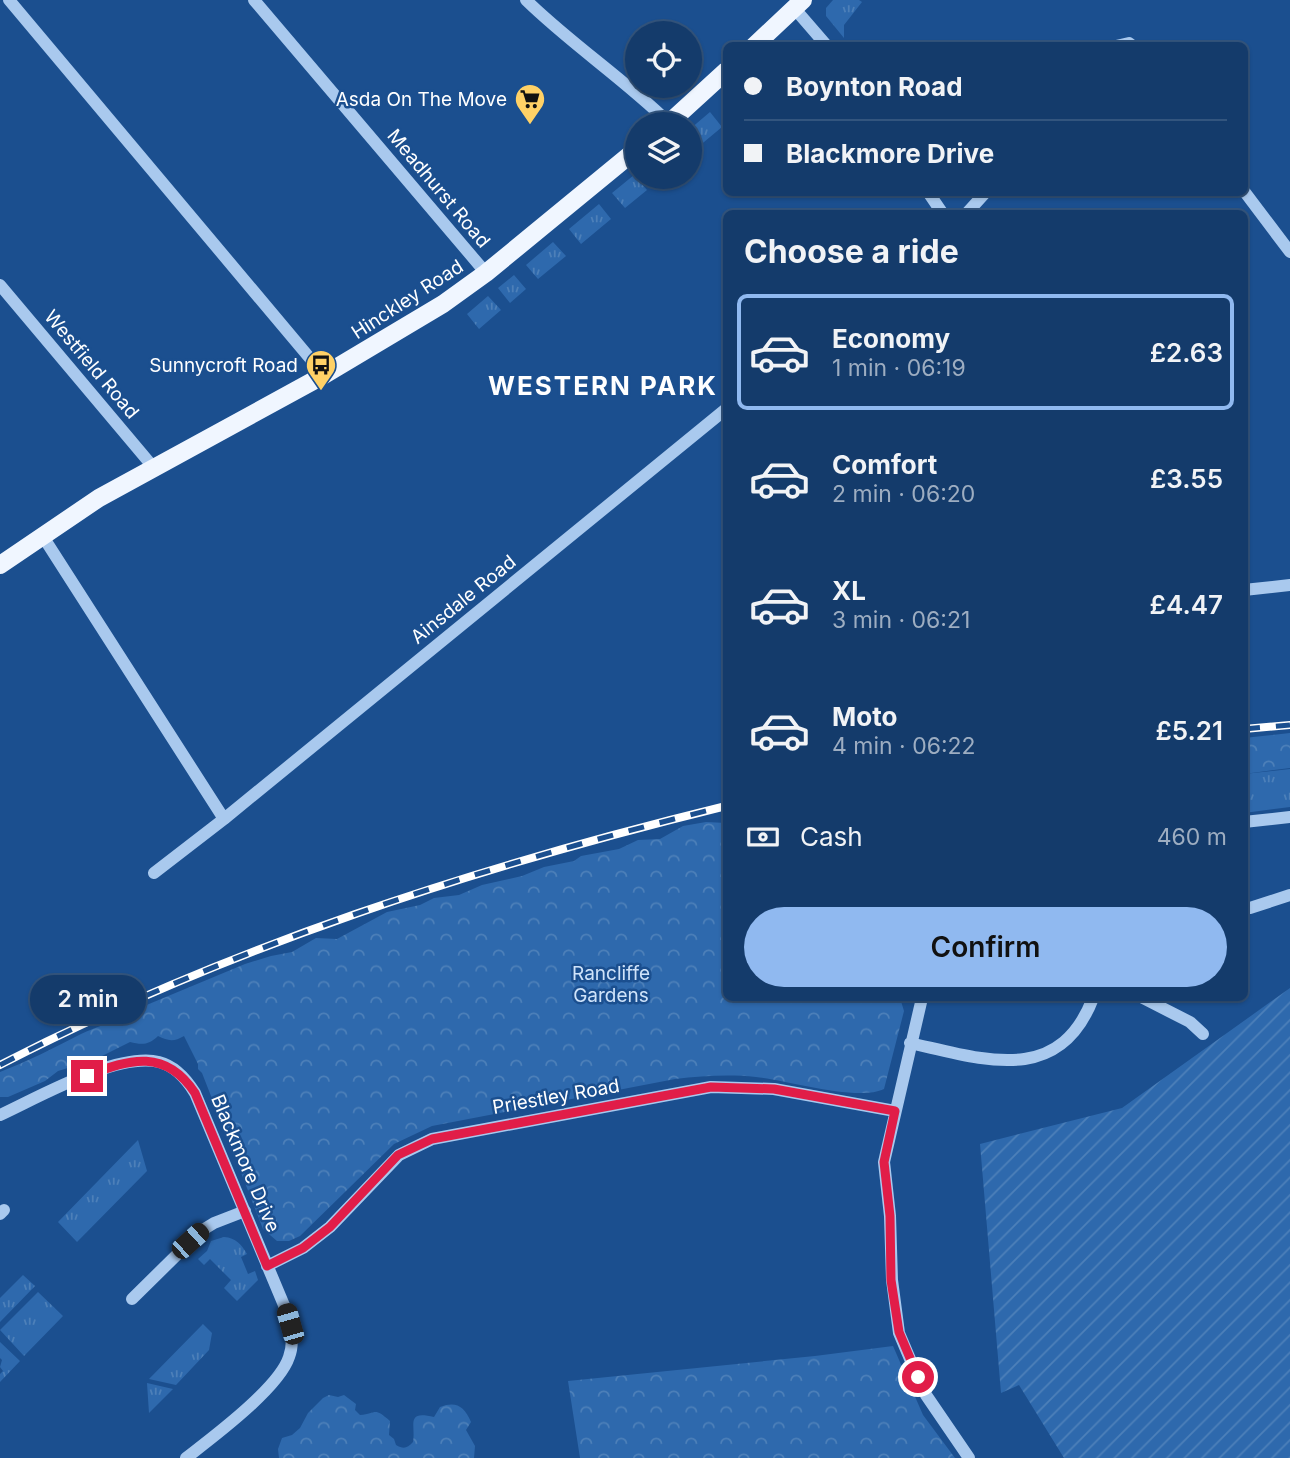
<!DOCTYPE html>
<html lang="en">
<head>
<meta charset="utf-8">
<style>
  :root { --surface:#143b6b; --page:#1d4271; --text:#f1f3f6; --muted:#9dadc1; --line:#33557e; --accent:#90b9f0 }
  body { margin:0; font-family:Inter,sans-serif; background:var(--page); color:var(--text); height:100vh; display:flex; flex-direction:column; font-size:26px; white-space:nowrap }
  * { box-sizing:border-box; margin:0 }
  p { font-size:23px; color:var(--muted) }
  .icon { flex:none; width:38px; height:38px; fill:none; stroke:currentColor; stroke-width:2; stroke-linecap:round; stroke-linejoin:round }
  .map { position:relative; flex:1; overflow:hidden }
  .panel { position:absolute; left:723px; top:210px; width:525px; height:791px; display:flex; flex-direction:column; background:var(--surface); border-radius:10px; box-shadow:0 2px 5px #0004,0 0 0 2px var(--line) }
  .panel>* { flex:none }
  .hud { position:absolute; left:723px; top:42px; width:525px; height:154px; border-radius:10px; box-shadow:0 2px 5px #0004,0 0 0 2px var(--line); display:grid; align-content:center; height:154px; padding:0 21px; background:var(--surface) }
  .tools { position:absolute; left:625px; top:21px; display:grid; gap:14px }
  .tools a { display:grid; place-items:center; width:77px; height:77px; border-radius:50%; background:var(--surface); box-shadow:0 2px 5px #0004,0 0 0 2px var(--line); font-size:35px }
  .end { position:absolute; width:32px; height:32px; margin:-16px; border:9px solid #e11d48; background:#fff; box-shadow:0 0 0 4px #fff }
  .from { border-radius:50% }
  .bubble { position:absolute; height:49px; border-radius:24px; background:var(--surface); box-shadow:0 2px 5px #0004,0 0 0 2px var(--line); font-size:23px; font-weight:600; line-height:49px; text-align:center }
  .car { position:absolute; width:21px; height:42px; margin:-21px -10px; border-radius:9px; box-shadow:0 0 5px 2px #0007; background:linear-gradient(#222 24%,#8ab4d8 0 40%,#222 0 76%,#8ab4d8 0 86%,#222 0) }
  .hud b { display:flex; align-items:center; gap:24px; height:66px; font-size:26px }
  .hud b+b { border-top:2px solid var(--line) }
  .hud i { width:18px; height:18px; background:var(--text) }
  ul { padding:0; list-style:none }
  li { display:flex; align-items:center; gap:21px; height:116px; margin:0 14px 10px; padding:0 7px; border:4px solid transparent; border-radius:10px }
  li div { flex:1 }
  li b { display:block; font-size:26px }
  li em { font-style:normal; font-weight:600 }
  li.selected { border-color:var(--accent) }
  li>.icon { width:63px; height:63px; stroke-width:1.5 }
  h2 { padding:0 21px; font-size:32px; line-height:84px }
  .pay { display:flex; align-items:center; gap:18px; height:77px; padding:0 21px; font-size:26px }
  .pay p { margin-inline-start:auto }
  .primary-button { display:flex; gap:14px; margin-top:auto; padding:14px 21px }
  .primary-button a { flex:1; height:80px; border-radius:42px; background:var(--accent); color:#111; font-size:28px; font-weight:600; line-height:80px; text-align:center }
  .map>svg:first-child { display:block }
</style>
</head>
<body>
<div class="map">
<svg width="1290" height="1458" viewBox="0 0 1290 1458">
  <defs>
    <pattern id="grass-tufts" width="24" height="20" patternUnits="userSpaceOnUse" patternTransform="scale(1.75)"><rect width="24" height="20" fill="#2e69ad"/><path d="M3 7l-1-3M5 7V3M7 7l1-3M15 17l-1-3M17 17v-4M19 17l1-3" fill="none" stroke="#4d80b9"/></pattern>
    <pattern id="forest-crowns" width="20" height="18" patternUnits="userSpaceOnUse" patternTransform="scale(1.75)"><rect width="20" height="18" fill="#2e69ad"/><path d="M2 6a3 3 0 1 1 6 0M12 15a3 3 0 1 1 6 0" fill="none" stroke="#4d80b9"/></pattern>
    <pattern id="garden-furrows" width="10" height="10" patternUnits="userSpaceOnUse" patternTransform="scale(1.75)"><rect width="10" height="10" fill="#2e69ad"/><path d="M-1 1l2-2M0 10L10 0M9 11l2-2" fill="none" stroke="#4d80b9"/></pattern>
  </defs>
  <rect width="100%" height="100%" fill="#1b4f8f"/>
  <!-- grass -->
  <path fill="url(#grass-tufts)" d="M 833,0 L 859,0 L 862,2 L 844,25 L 844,38 L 826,16 L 826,8 Z
    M 710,112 L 722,127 L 698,147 L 690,136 L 690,129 Z
    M 634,175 L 647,190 L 625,208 L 612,193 Z
    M 599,204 L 611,219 L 581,244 L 569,229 Z
    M 553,242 L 566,256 L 538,279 L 526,265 Z
    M 514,275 L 526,289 L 510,303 L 498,288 Z
    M 488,296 L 501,310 L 479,329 L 467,314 Z
    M 1290,769 L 1290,807 L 1244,813 L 1244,774 Z
    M 138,1140 L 147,1171 L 77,1242 L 58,1222 Z
    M 224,1237 C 236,1238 241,1244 247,1254 L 241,1257 L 248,1274 L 255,1271 L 258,1280 L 237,1301 L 224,1288 L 231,1280 L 210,1259 L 204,1265 L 198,1259 L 207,1251 L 211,1241 Z
    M 23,1275 L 35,1286 L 0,1322 L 0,1298 Z
    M 38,1292 L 63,1316 L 24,1356 L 0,1330 Z
    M 203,1324 L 212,1333 L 209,1350 L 176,1385 L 149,1379 Z
    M 0,1342 L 20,1361 L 0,1382 L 0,1374 L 3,1371 L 0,1367 L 2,1360 L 0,1358 Z
    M 147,1383 L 173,1389 L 149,1413 Z"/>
  <!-- forest -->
  <path fill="url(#forest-crowns)" d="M 1290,733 L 1290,768 L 1244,774 L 1244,738 Z
    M 706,822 L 726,823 L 726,998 L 900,998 L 904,1011 L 884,1089 C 857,1102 788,1080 756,1077 C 729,1074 702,1076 675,1079 L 432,1126 L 394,1144 L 300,1236 L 289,1241 L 277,1241 L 263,1229 L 202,1073 L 198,1069 L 198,1064 L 184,1036 C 174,1042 168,1041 158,1036 C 149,1045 142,1045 130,1042 L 94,1060 L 58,1071 L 45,1081 L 8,1097 L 0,1097 L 0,1072 C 28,1061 54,1048 81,1034 C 100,1025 120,1021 137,1009 L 245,964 L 271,956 L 292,952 L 316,938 L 337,939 L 387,912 L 420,905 L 434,898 L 459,895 L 482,885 L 522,876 L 544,867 L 574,861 L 581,856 L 619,849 L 638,840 L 660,839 L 683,826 Z
    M 893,1346 L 923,1415 L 955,1458 L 580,1458 L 568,1381 L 815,1356 Z
    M 329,1395 L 338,1397 L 344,1395 L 356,1404 L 355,1410 L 360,1415 C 377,1414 373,1406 390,1421 L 389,1435 L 394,1439 L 396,1445 C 403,1449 407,1449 413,1442 C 416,1425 405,1410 434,1417 L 440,1407 C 456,1401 464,1406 471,1422 L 466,1430 L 475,1446 L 474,1458 L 279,1458 L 278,1449 L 282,1438 L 292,1435 L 300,1428 L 308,1413 L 323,1398 Z"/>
  <!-- garden -->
  <path fill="url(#garden-furrows)" d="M 1290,988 L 1290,1458 L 1064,1458 L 1019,1385 L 1001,1393 L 980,1144 L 1122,1108 Z"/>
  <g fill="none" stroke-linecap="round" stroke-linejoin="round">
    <!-- minor -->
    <path stroke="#a9c9ee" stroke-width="12" d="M 9,0 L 324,375
      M 254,0 L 486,273
      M 526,0 C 571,44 624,79 669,123
      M 795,9 L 827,46
      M 1116,46 L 1129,43 L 1133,46
      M 1244,191 L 1290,252
      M 928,192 L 943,214
      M 966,214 L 986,192
      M 0,285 L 154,468
      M 42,535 L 224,819 L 726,409
      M 1244,590 L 1290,585
      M 1244,822 L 1290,817
      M 154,873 L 224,819
      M 1250,908 L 1290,895
      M 922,998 L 884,1162 L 890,1216 L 892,1280 L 899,1333 L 910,1359 L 926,1395 L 969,1458
      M 1143,998 L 1190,1022 L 1203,1034
      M 910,1043 C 982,1059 1059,1087 1093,998
      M 0,1115 C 39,1097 117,1052 159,1062 C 175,1066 187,1080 195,1093 L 286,1310 C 290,1325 295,1342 289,1357 C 279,1388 213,1437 186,1458
      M 0,1214 L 4,1210
      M 267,1266 L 303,1248 L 330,1227 L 399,1155 L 432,1139 L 711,1087 L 774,1089 L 895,1111
      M 132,1299 L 201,1231 L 214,1223 L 245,1211"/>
    <!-- major -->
    <path stroke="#f0f6ff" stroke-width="18" d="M 754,46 L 803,0
      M 668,124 L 726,71
      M 0,565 L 99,498 L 324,375 L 443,304 L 486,273 L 637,149"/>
    <!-- rail casing -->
    <g stroke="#fff" stroke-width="8">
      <path id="rail" d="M 1244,729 L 1290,725
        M 0,1065 C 228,947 477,867 726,806"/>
    </g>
    <!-- rail -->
    <use href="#rail" stroke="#1b4f8f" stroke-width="5" stroke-dasharray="16" stroke-linecap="butt"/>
  </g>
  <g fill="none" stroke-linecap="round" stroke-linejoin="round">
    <!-- route -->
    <path stroke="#e11d48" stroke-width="9" d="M 87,1076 C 130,1058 166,1049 195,1093 L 267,1266 L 303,1248 L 330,1227 L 398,1155 L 432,1139 L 711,1087 L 774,1089 L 895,1111 L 884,1162 L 890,1216 L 891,1280 L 899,1332 L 918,1377"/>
  </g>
  <!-- icons -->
  <defs>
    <g id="supermarket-pin" transform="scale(1.575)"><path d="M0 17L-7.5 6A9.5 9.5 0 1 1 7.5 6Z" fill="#ffd166" stroke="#1b4f8f"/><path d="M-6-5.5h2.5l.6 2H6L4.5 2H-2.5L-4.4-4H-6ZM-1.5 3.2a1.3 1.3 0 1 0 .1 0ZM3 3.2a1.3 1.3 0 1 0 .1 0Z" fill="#111"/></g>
    <g id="bus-pin" transform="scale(1.575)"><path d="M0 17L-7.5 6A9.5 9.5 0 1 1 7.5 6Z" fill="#ffd166" stroke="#1b4f8f"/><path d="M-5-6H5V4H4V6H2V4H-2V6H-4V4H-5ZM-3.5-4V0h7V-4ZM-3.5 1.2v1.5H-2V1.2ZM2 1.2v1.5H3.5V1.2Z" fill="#111"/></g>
  </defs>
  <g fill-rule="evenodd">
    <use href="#supermarket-pin" x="530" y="99"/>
    <use href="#bus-pin" x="321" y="365"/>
  </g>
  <g text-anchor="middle" stroke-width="5" stroke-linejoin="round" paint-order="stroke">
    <!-- poi labels -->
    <g font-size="19" fill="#fff" stroke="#1b4f8f" text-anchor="end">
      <text x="507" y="106">Asda On The Move</text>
      <text x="298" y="372">Sunnycroft Road</text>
    </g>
    <!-- street labels -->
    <g font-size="19" fill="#fff" stroke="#1b4f8f">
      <text transform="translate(439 188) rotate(50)" y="7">Meadhurst Road</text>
      <text transform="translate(407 299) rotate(-33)" y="7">Hinckley Road</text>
      <text transform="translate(92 364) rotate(50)" y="7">Westfield Road</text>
      <text transform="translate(463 599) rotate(-39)" y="7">Ainsdale Road</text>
      <text transform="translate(556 1096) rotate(-10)" y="7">Priestley Road</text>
      <text transform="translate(246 1163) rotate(67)" y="7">Blackmore Drive</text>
    </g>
    <!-- park labels -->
    <g font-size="19" fill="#cfe3fa" stroke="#1b4f8f">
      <text x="611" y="980">Rancliffe<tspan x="611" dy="22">Gardens</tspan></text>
    </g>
    <!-- district labels -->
    <g font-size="26" font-weight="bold" letter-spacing="2" fill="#fff" stroke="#1b4f8f">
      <text x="603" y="395">WESTERN PARK</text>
    </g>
  </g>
</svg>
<div class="tools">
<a><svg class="icon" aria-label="locate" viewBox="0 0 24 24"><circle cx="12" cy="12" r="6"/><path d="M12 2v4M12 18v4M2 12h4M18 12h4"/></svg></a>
<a><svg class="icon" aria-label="layers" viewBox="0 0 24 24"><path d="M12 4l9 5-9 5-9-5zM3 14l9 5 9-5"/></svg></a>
</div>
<i class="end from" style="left:918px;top:1377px"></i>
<i class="end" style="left:87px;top:1076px"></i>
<div class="bubble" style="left:30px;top:975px;width:116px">2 min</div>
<i class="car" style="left:190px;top:1241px;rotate:48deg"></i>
<i class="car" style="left:290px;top:1324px;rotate:344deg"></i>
<div class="hud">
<b><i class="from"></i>Boynton Road</b>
<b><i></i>Blackmore Drive</b>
</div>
<section class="panel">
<h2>Choose a ride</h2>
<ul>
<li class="selected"><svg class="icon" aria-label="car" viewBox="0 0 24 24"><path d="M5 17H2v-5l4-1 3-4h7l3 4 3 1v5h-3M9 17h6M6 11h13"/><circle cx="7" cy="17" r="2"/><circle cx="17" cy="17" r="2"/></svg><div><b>Economy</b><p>1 min · 06:19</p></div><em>£2.63</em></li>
<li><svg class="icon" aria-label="car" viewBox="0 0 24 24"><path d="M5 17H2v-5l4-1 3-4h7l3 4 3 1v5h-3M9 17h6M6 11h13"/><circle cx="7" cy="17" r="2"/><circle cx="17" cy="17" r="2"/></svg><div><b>Comfort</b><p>2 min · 06:20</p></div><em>£3.55</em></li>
<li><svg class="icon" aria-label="car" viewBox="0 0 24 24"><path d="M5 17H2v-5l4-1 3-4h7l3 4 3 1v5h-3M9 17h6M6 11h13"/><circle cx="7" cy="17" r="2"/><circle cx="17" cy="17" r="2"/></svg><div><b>XL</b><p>3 min · 06:21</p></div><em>£4.47</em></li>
<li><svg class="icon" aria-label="car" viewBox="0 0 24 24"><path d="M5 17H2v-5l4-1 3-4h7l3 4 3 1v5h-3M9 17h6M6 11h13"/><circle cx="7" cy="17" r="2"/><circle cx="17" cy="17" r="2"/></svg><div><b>Moto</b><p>4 min · 06:22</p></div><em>£5.21</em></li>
</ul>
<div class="pay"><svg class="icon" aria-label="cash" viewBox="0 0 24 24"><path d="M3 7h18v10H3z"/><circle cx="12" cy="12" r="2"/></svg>Cash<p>460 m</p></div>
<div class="primary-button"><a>Confirm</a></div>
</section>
</div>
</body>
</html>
